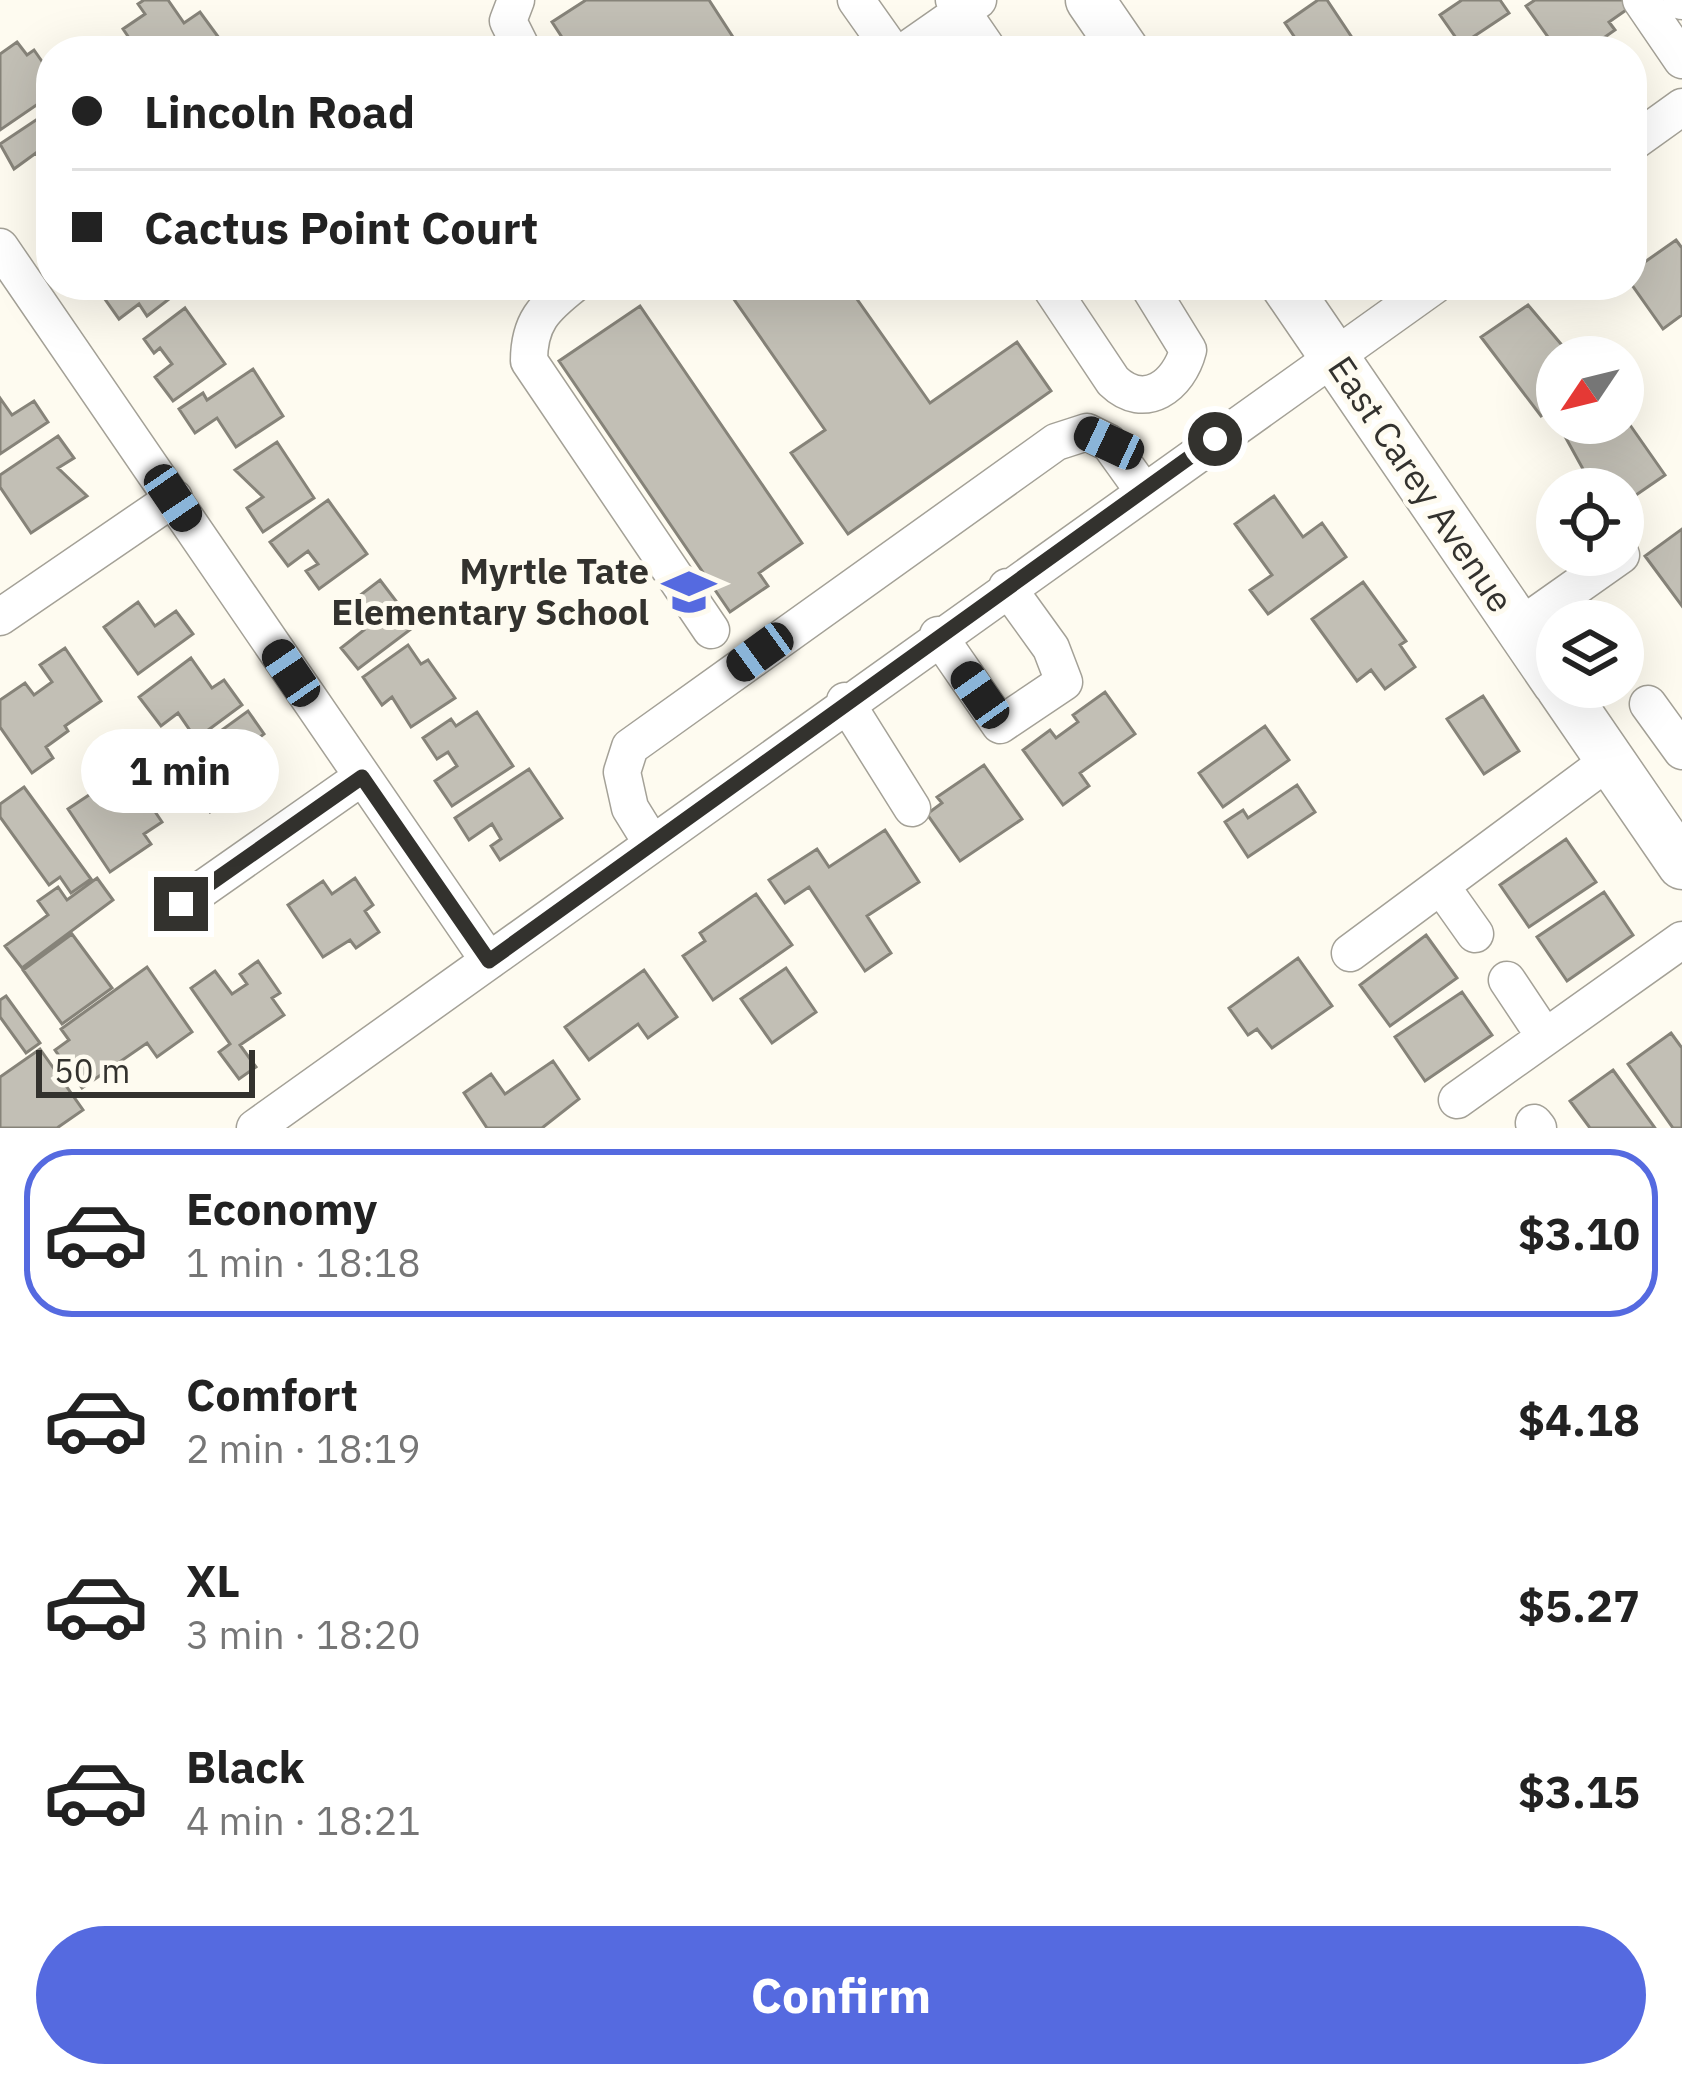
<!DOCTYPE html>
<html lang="en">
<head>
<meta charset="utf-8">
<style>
  :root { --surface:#fff; --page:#f2f2f2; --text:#222; --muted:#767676; --line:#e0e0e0; --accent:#556ae0 }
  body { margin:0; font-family:"IBM Plex Sans",sans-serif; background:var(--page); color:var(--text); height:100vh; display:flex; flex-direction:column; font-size:45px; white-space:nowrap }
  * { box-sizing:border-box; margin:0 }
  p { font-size:39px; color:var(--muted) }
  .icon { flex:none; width:66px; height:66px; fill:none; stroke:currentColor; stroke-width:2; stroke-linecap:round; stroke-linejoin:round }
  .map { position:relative; height:1128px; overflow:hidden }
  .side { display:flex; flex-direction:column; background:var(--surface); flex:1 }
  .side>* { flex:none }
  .hud { position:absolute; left:36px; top:36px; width:1611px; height:264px; border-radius:48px; box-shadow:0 12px 48px #0002; display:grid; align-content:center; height:264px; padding:0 36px; background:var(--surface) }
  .needle { width:78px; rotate:235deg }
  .buttons { position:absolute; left:1536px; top:336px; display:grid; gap:24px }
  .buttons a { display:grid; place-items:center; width:108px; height:108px; border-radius:50%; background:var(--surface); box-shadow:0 12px 48px #0002; font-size:60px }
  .scale { position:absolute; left:36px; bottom:30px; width:219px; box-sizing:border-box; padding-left:12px; border:6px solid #33322e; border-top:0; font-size:33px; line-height:42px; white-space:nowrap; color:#33322e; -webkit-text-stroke:9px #fefbf0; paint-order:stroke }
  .end { position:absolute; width:54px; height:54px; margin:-27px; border:15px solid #33322e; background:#fff; box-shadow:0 0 0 6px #fff }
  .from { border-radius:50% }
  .bubble { position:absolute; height:84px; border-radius:42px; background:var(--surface); box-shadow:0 12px 48px #0002; font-size:39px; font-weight:700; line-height:84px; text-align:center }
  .car { position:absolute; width:36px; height:72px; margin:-36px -18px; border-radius:15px; box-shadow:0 0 9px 3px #0007; background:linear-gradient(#222 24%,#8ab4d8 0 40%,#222 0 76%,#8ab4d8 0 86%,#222 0) }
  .hud b { display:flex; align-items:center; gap:42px; height:114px; font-size:45px }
  .hud b+b { border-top:3px solid var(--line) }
  .hud i { width:30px; height:30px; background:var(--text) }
  ul { padding:21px 0 0; list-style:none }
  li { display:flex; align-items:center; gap:36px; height:168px; margin:0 24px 18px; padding:0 12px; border:6px solid transparent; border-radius:48px }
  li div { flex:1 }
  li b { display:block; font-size:45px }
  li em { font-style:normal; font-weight:700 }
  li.current { border-color:var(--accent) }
  li>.icon { width:108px; height:108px; stroke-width:1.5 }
  .cta { display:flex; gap:24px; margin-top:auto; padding:24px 36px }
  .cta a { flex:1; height:138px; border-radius:72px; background:var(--accent); color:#fff; font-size:48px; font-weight:700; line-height:138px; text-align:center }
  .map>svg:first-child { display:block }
</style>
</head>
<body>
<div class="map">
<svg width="1682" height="1128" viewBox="0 0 1682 1128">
  <rect width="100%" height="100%" fill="#fefbf0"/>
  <!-- building -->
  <path fill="#c2bfb5" stroke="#868379" stroke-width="3" d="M 144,0 L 168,0 L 184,23 L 200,12 L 219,38 L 200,51 L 152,47 L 138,51 L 123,29 L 145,14 L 138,4 Z
    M 586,0 L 709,0 L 742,51 L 571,51 L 552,22 Z
    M 1318,0 L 1327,0 L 1361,51 L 1304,51 L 1285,23 Z
    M 1462,0 L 1500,0 L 1509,13 L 1461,45 L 1440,15 Z
    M 1535,0 L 1634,0 L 1636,3 L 1609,22 L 1615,30 L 1585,51 L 1558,51 L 1526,6 Z
    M 17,42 L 27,55 L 34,50 L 48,70 L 39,76 L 51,95 L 0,130 L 0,54 Z
    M 51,110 L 51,176 L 36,153 L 14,169 L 0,144 Z
    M 1676,240 L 1682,248 L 1682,315 L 1663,329 L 1632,285 L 1632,271 Z
    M 95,285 L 174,285 L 168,289 L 173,296 L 147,316 L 139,304 L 119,319 Z
    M 724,285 L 847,285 L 930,403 L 1017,342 L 1051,391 L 848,534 L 791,453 L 825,430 Z
    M 1528,305 L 1572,357 L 1557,357 L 1557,405 L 1541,416 L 1481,337 Z
    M 640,306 L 802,543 L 759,573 L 768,586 L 730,612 L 559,361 Z
    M 185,308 L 225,364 L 173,401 L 155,377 L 172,364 L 160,348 L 154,353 L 144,339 Z
    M 253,369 L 283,416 L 236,447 L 217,418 L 195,433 L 179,409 L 203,393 L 207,400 Z
    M 0,398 L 12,415 L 34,401 L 48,422 L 0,454 Z
    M 1623,415 L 1665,475 L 1623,504 L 1623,489 L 1594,489 L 1562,431 L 1573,423 L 1623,423 Z
    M 58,436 L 74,458 L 58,468 L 87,496 L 31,533 L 0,487 L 0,475 Z
    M 277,442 L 314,498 L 263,532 L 247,508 L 263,497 L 235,470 Z
    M 1274,496 L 1303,537 L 1322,523 L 1346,557 L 1268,614 L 1250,590 L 1272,575 L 1235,524 Z
    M 328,500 L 367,554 L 319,589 L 306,571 L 318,564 L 308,551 L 288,566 L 270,542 Z
    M 1682,529 L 1682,606 L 1645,556 Z
    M 380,580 L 415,626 L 358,669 L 341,648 L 364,630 L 346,606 Z
    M 1363,582 L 1406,641 L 1400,645 L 1415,667 L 1385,689 L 1371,670 L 1357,681 L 1312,619 Z
    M 138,602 L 155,626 L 176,611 L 193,634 L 138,674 L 104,627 Z
    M 408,645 L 421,664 L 428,660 L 455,698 L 411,727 L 392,697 L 382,705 L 363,677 Z
    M 65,648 L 101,701 L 65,726 L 68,731 L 46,747 L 53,758 L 32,773 L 0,727 L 0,700 L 25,683 L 34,695 L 52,682 L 40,665 Z
    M 191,658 L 212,688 L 224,680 L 242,705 L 196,739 L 178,713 L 161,726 L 139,697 Z
    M 1105,692 L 1135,734 L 1080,773 L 1089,786 L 1063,805 L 1023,750 L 1050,730 L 1056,738 L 1078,722 L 1073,715 Z
    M 1483,696 L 1519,751 L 1484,774 L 1447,719 Z
    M 248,711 L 264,734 L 247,747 L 270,780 L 247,796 L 242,789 L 210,812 L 175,764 Z
    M 477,712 L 513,766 L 452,806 L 435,781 L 457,766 L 448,752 L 437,759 L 423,738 L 451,719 L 456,726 Z
    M 1265,726 L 1289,760 L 1223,807 L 1199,773 Z
    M 984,765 L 1022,819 L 960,861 L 927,814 L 942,803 L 937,797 Z
    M 529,769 L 562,818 L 500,860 L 491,846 L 501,839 L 492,824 L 469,840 L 455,818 Z
    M 119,775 L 133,797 L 141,791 L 162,822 L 144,834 L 151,844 L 110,872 L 68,809 Z
    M 1297,785 L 1315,812 L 1248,857 L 1225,822 L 1243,810 L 1248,818 Z
    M 24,787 L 91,879 L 71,893 L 60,877 L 49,885 L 0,817 L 0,804 Z
    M 885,830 L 919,882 L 867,916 L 891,953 L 865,971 L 809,887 L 785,903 L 769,880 L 817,849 L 829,867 Z
    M 1566,839 L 1596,882 L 1529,927 L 1500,885 Z
    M 97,878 L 113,900 L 22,968 L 5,946 L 48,915 L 38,901 L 58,887 L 67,900 Z
    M 355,878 L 373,905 L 365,911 L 379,932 L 356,948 L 350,940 L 323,957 L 288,905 L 323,881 L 332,894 Z
    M 1604,892 L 1633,935 L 1567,981 L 1537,937 Z
    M 756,894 L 792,945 L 713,1000 L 683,956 L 705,941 L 700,933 Z
    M 72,934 L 112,988 L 62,1024 L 23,970 Z
    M 1426,935 L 1457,978 L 1390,1026 L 1360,985 Z
    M 1298,958 L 1332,1006 L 1272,1048 L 1257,1029 L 1248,1035 L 1229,1008 Z
    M 258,961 L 280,993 L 272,998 L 284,1015 L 240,1045 L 256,1067 L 239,1079 L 219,1052 L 230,1044 L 191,988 L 215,971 L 232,994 L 247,984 L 240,974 Z
    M 147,967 L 192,1032 L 157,1057 L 147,1043 L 82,1088 L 55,1050 L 69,1040 L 61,1029 Z
    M 786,968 L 816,1012 L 772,1043 L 741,999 Z
    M 644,970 L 677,1017 L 648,1038 L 638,1024 L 589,1060 L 565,1027 Z
    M 1462,992 L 1492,1035 L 1425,1081 L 1395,1037 Z
    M 6,996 L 40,1043 L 26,1053 L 0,1017 L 0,1000 Z
    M 1671,1033 L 1682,1048 L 1682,1128 L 1673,1128 L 1628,1064 Z
    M 40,1049 L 83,1110 L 57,1128 L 0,1128 L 0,1077 Z
    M 553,1061 L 579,1099 L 542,1128 L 487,1128 L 464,1093 L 491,1074 L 505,1094 Z
    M 1613,1070 L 1655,1128 L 1590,1128 L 1570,1101 Z"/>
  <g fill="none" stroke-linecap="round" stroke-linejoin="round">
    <!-- minor casing -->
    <g stroke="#a4a197" stroke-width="39">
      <path id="minor" d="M 516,0 L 508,21 L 523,51
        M 856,0 L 892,51
        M 954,0 L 989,51
        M 1641,0 L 1682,60
        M 1681,0 L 1682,1
        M 905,51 L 978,0
        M 1632,143 L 1682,107
        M 0,247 L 489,961
        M 573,285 C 544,308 529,322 529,361 L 711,630
        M 1049,285 L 1113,381 C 1145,412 1179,385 1188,350 L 1148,285
        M 0,617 L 174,498
        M 1519,627 L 1621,555
        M 938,635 L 1000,725 L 1064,682 L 1051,648 L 1007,587
        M 845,701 L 912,808
        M 1648,704 L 1682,751
        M 651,842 L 630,808 L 622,772 L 630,747 L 1056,442 L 1087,432 L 1109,443 L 1142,489
        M 1441,886 L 1475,934
        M 181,904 L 362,777
        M 1350,953 L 1610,760
        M 1507,980 L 1545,1037
        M 1457,1100 L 1682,940
        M 1534,1123 L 1538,1128
        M 255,1128 L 1435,285"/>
    </g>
    <!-- major casing -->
    <g stroke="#a4a197" stroke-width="51">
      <path id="major" d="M 1090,0 L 1125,51
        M 1285,285 L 1557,683
        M 1560,687 L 1682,865"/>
    </g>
    <!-- minor -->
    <use href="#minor" stroke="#fff" stroke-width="36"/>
    <!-- major -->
    <use href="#major" stroke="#fff" stroke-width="48"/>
  </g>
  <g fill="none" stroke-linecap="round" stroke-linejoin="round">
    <!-- route -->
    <path stroke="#33322e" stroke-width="15" d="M 181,904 L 362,777 L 489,961 L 1215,439"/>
  </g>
  <!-- icons -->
  <defs>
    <g id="school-bare" transform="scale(4.14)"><path d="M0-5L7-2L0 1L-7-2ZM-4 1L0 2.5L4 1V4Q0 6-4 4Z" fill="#556ae0" stroke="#fefbf0" stroke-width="2.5" paint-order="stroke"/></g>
  </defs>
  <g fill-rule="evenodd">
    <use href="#school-bare" x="689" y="592"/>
  </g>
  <g text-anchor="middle" stroke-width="10" stroke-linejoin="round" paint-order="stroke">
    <!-- street labels -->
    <g font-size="36" fill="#33322e" stroke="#fefbf0">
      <text transform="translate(1421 484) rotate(56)" y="13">East Carey Avenue</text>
    </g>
    <!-- poi labels -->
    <g font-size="36" font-weight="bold" fill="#33322e" stroke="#fefbf0" text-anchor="end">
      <text x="649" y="584">Myrtle Tate<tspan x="649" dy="41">Elementary School</tspan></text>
    </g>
  </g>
</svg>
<div class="buttons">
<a><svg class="needle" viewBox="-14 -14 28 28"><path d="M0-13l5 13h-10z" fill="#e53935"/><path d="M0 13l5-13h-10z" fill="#767676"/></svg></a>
<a><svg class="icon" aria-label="locate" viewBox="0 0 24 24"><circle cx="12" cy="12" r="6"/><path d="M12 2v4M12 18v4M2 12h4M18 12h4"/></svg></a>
<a><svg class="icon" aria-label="layers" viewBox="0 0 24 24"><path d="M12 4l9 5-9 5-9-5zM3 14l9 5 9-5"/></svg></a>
</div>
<div class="scale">50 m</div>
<i class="end from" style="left:1215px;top:439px"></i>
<i class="end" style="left:181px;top:904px"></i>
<div class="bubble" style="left:81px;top:729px;width:198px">1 min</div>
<i class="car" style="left:1109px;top:443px;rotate:295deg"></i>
<i class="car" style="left:173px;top:498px;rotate:146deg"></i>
<i class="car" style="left:760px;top:652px;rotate:234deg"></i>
<i class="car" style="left:291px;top:673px;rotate:326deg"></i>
<i class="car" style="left:980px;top:695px;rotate:325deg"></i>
<div class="hud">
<b><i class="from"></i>Lincoln Road</b>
<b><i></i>Cactus Point Court</b>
</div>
</div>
<section class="side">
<ul>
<li class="current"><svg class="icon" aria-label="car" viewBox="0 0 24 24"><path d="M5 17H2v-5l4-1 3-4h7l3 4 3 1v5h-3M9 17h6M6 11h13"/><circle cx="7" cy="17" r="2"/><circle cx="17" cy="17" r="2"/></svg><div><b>Economy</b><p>1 min · 18:18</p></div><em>$3.10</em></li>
<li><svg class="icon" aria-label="car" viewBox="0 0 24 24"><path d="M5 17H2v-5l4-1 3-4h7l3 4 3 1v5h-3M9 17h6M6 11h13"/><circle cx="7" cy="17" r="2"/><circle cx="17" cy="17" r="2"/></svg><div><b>Comfort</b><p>2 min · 18:19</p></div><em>$4.18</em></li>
<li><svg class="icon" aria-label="car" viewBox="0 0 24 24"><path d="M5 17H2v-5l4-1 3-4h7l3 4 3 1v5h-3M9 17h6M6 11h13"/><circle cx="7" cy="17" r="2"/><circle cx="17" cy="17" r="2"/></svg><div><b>XL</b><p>3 min · 18:20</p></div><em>$5.27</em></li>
<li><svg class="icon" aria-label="car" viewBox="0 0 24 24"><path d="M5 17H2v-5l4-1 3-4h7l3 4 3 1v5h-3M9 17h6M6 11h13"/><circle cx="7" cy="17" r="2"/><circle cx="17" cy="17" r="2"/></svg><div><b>Black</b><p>4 min · 18:21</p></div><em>$3.15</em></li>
</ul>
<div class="cta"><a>Confirm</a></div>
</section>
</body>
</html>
